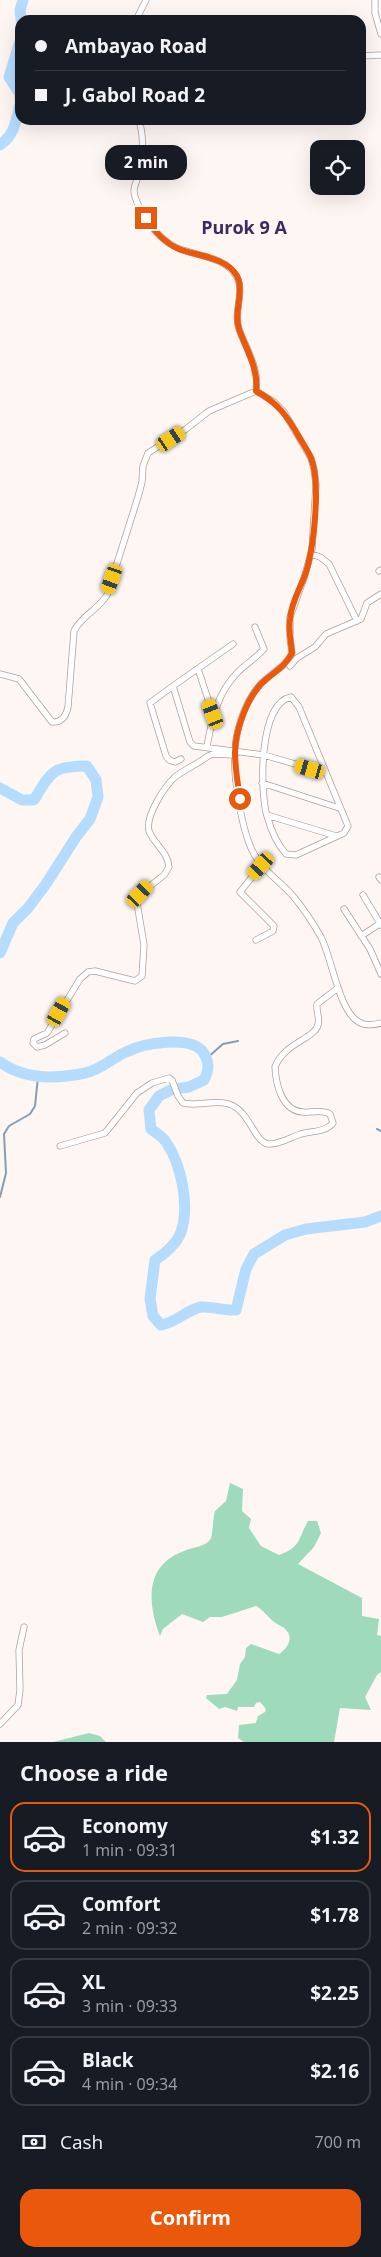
<!DOCTYPE html>
<html lang="en">
<head>
<meta charset="utf-8">
<style>
  :root { --surface:#171b24; --page:#242831; --text:#f1f3f6; --muted:#9ea1a6; --line:#363941; --accent:#ea580c }
  body { margin:0; font-family:"Open Sans",sans-serif; background:var(--page); color:var(--text); height:100vh; display:flex; flex-direction:column; font-size:19px; white-space:nowrap }
  * { box-sizing:border-box; margin:0 }
  p { font-size:16px; color:var(--muted) }
  .icon { flex:none; width:28px; height:28px; fill:none; stroke:currentColor; stroke-width:2; stroke-linecap:round; stroke-linejoin:round }
  .map { position:relative; height:1742px; overflow:hidden }
  .details { display:flex; flex-direction:column; background:var(--surface); flex:1 }
  .details>* { flex:none }
  .hud { position:absolute; left:15px; top:15px; width:351px; height:110px; border-radius:15px; box-shadow:0 5px 20px #0002; display:grid; align-content:center; height:110px; padding:0 20px; background:var(--surface) }
  .tools { position:absolute; left:310px; top:140px; display:grid; gap:10px }
  .tools a { display:grid; place-items:center; width:55px; height:55px; border-radius:10px; background:var(--surface); box-shadow:0 5px 20px #0002; font-size:25px }
  .end { position:absolute; width:22px; height:22px; margin:-11px; border:6px solid #ea580c; background:#fff; box-shadow:0 0 0 2px #fff }
  .from { border-radius:50% }
  .bubble { position:absolute; height:35px; border-radius:15px; background:var(--surface); box-shadow:0 5px 20px #0002; font-size:16px; font-weight:700; line-height:35px; text-align:center }
  .car { position:absolute; width:15px; height:30px; margin:-15px -8px; border-radius:6px; box-shadow:0 0 4px 1px #0007; background:linear-gradient(#f5c518 24%,#345 0 40%,#f5c518 0 76%,#345 0 86%,#f5c518 0) }
  .hud b { display:flex; align-items:center; gap:18px; height:48px; font-size:19px }
  .hud b+b { border-top:1px solid var(--line) }
  .hud i { width:12px; height:12px; background:var(--text) }
  ul { padding:0; list-style:none }
  li { display:flex; align-items:center; gap:15px; height:70px; margin:0 10px 8px; padding:0 10px; border:2px solid var(--line); border-radius:15px }
  li div { flex:1 }
  li b { display:block; font-size:19px }
  li em { font-style:normal; font-weight:700 }
  li.active { border-color:var(--accent) }
  li>.icon { width:45px; height:45px; stroke-width:1.5 }
  h2 { padding:0 20px; font-size:22px; line-height:60px }
  .pay { display:flex; align-items:center; gap:12px; height:55px; padding:0 20px; font-size:19px }
  .pay p { margin-inline-start:auto }
  .cta { display:flex; gap:10px; margin-top:auto; padding:10px 20px }
  .cta a { flex:1; height:58px; border-radius:15px; background:var(--accent); color:#fff; font-size:20px; font-weight:700; line-height:58px; text-align:center }
  .map>svg:first-child { display:block }
</style>
</head>
<body>
<div class="map">
<svg width="381" height="1742" viewBox="0 0 381 1742">
  <rect width="100%" height="100%" fill="#fef6f2"/>
  <!-- green -->
  <path fill="#9fdabd" d="M 230,1483 L 243,1489 L 242,1511 L 251,1519 L 249,1528 L 261,1546 L 279,1555 C 301,1547 298,1539 308,1521 L 317,1521 L 321,1533 L 314,1547 L 298,1564 L 362,1598 L 362,1616 L 379,1619 L 377,1635 L 381,1636 L 381,1672 L 377,1675 L 365,1697 L 371,1710 L 340,1708 L 334,1742 L 244,1742 L 238,1738 L 239,1725 L 256,1723 L 258,1716 L 265,1712 L 266,1709 L 260,1702 L 256,1703 L 254,1707 L 238,1707 L 237,1711 L 225,1707 L 219,1709 L 206,1698 L 207,1695 L 227,1694 L 237,1680 L 240,1664 L 245,1657 L 246,1648 L 251,1644 L 279,1654 C 288,1648 295,1637 284,1628 C 281,1626 277,1624 274,1622 C 267,1616 263,1610 256,1606 L 222,1617 L 210,1617 L 203,1622 L 182,1614 L 163,1629 L 160,1636 C 147,1602 145,1565 184,1551 C 192,1547 207,1547 211,1538 C 213,1532 213,1518 215,1511 L 226,1501 Z
    M 89,1733 L 100,1736 L 106,1742 L 53,1742 Z"/>
  <g fill="none" stroke-linecap="round" stroke-linejoin="round">
    <!-- stream -->
    <path stroke="#859eb5" stroke-width="2" d="M 207,1058 L 223,1044 L 238,1041
      M 377,1129 L 381,1131
      M 0,1197 L 6,1173 L 4,1134 L 9,1126 L 30,1114 L 35,1106 L 38,1077"/>
    <!-- river -->
    <path stroke="#b5dcfd" stroke-width="11" d="M 21,20 L 20,10 L 23,0
      M 20,41 L 9,77 L 20,94 L 20,100
      M 0,145 C 15,135 16,120 20,104
      M 0,788 L 22,800 L 34,800 C 51,772 52,766 87,766 L 96,780 L 98,797 L 90,819 L 76,837 L 46,884 L 28,908 L 13,923 L 0,953
      M 0,1062 C 25,1080 57,1079 85,1073 C 101,1070 112,1058 126,1052 C 144,1043 190,1035 203,1052 C 210,1063 209,1070 204,1080 L 189,1087 L 173,1089 L 159,1096 L 149,1110 L 151,1129 C 156,1133 163,1137 166,1142 C 181,1164 190,1205 181,1232 C 177,1243 165,1254 155,1260 L 150,1299 L 153,1316 L 161,1325 C 176,1323 186,1310 201,1307 C 211,1306 224,1311 236,1310 L 246,1269 L 254,1254 L 285,1235 L 306,1229 L 365,1222 L 381,1216"/>
    <!-- minor casing -->
    <g stroke="#b29f98" stroke-width="7">
      <path id="minor" d="M 375,0 L 375,13 L 381,34
        M 136,20 L 146,0
        M 361,56 L 381,55
        M 139,120 C 144,137 143,156 139,173 C 138,179 134,185 134,191 C 134,198 139,206 142,213 C 151,228 162,242 180,249 C 198,256 226,257 237,277 C 245,293 233,312 239,329 C 246,349 260,369 256,391
        M 256,391 L 274,402 L 284,412 L 311,458 L 314,469 L 316,485 L 312,549 L 305,575 L 290,617 L 290,638 L 292,653 C 286,666 276,670 266,679 C 247,695 236,727 235,751 C 233,776 241,825 251,848 C 260,869 279,880 293,896 C 303,908 313,923 321,937 C 332,958 339,1012 359,1022 C 365,1026 374,1025 381,1023
        M 311,554 L 320,557 L 329,564 L 357,621
        M 379,571 L 381,570
        M 233,644 L 173,686 L 190,742 L 194,746 L 264,755 L 326,773
        M 290,666 L 297,658 L 315,647 L 326,634 L 361,619 L 367,603 L 381,594
        M 198,669 L 213,714
        M 0,674 L 19,679 L 52,722 C 62,723 66,716 68,707 L 74,631 C 82,615 98,610 107,595 L 138,497 L 142,482 L 143,466 L 148,453 L 186,429 L 209,411 L 256,391
        M 173,686 L 150,703 L 166,756 L 169,760 L 175,762 L 181,759
        M 291,697 L 299,707 L 348,826 L 344,833 L 296,855 L 286,854 C 276,843 271,830 267,816 C 260,792 258,704 291,697 Z
        M 207,746 C 212,719 217,693 238,672 C 246,664 256,658 264,649 L 255,627
        M 262,783 L 339,808
        M 267,815 L 336,836
        M 379,877 L 381,880
        M 363,895 L 381,925
        M 344,909 L 370,949 L 381,974
        M 361,936 L 381,923
        M 256,940 L 273,931 L 274,926 L 240,892 L 261,866
        M 65,1033 L 45,1045 L 37,1047 L 33,1043 L 34,1039 L 47,1033 L 80,979 L 88,972 L 95,971 L 135,981 L 142,976 L 144,945 L 137,903 L 140,894 L 164,875 L 169,867 C 168,852 154,844 149,831 C 145,816 165,786 175,777 C 185,769 198,764 208,756 L 213,754 L 235,755
        M 60,1146 L 105,1133 L 137,1093 L 152,1083 L 169,1078 L 172,1080 L 178,1096 L 183,1103 C 199,1107 214,1099 229,1104 C 250,1111 254,1142 268,1144 C 279,1145 291,1137 301,1134 C 312,1131 326,1132 333,1123 L 330,1114 C 321,1109 313,1113 303,1112 C 282,1111 276,1085 275,1067 C 284,1043 314,1039 318,1025 C 320,1018 316,1011 317,1004 L 338,988
        M 0,1724 L 18,1705 L 20,1690 L 19,1650 L 24,1627"/>
    </g>
    <!-- minor -->
    <use href="#minor" stroke="#fff" stroke-width="5.5"/>
  </g>
  <g fill="none" stroke-linecap="round" stroke-linejoin="round">
    <!-- route -->
    <path stroke="#ea580c" stroke-width="6" d="M 146,218 C 154,231 165,243 179,249 C 197,256 226,257 237,276 C 245,292 233,312 239,329 C 246,349 259,369 256,391 C 277,402 288,417 299,437 C 303,444 308,451 311,458 C 321,483 314,549 305,575 C 300,589 291,603 290,619 C 288,631 291,641 292,653 C 285,668 271,673 260,685 C 246,701 235,731 235,753 C 235,768 238,784 240,799"/>
  </g>
  <g text-anchor="middle" stroke-width="5" stroke-linejoin="round" paint-order="stroke">
    <!-- neighbourhood labels -->
    <g font-size="18" font-weight="bold" fill="#3e2963" stroke="#fef6f2">
      <text x="244" y="234">Purok 9 A</text>
    </g>
  </g>
</svg>
<div class="tools">
<a><svg class="icon" aria-label="locate" viewBox="0 0 24 24"><circle cx="12" cy="12" r="6"/><path d="M12 2v4M12 18v4M2 12h4M18 12h4"/></svg></a>
</div>
<i class="end from" style="left:240px;top:799px"></i>
<i class="end" style="left:146px;top:218px"></i>
<div class="bubble" style="left:105px;top:145px;width:82px">2 min</div>
<i class="car" style="left:171px;top:439px;rotate:56deg"></i>
<i class="car" style="left:112px;top:579px;rotate:199deg"></i>
<i class="car" style="left:213px;top:714px;rotate:339deg"></i>
<i class="car" style="left:310px;top:769px;rotate:286deg"></i>
<i class="car" style="left:261px;top:866px;rotate:222deg"></i>
<i class="car" style="left:140px;top:894px;rotate:43deg"></i>
<i class="car" style="left:59px;top:1012px;rotate:29deg"></i>
<div class="hud">
<b><i class="from"></i>Ambayao Road</b>
<b><i></i>J. Gabol Road 2</b>
</div>
</div>
<section class="details">
<h2>Choose a ride</h2>
<ul>
<li class="active"><svg class="icon" aria-label="car" viewBox="0 0 24 24"><path d="M5 17H2v-5l4-1 3-4h7l3 4 3 1v5h-3M9 17h6M6 11h13"/><circle cx="7" cy="17" r="2"/><circle cx="17" cy="17" r="2"/></svg><div><b>Economy</b><p>1 min · 09:31</p></div><em>$1.32</em></li>
<li><svg class="icon" aria-label="car" viewBox="0 0 24 24"><path d="M5 17H2v-5l4-1 3-4h7l3 4 3 1v5h-3M9 17h6M6 11h13"/><circle cx="7" cy="17" r="2"/><circle cx="17" cy="17" r="2"/></svg><div><b>Comfort</b><p>2 min · 09:32</p></div><em>$1.78</em></li>
<li><svg class="icon" aria-label="car" viewBox="0 0 24 24"><path d="M5 17H2v-5l4-1 3-4h7l3 4 3 1v5h-3M9 17h6M6 11h13"/><circle cx="7" cy="17" r="2"/><circle cx="17" cy="17" r="2"/></svg><div><b>XL</b><p>3 min · 09:33</p></div><em>$2.25</em></li>
<li><svg class="icon" aria-label="car" viewBox="0 0 24 24"><path d="M5 17H2v-5l4-1 3-4h7l3 4 3 1v5h-3M9 17h6M6 11h13"/><circle cx="7" cy="17" r="2"/><circle cx="17" cy="17" r="2"/></svg><div><b>Black</b><p>4 min · 09:34</p></div><em>$2.16</em></li>
</ul>
<div class="pay"><svg class="icon" aria-label="cash" viewBox="0 0 24 24"><path d="M3 7h18v10H3z"/><circle cx="12" cy="12" r="2"/></svg>Cash<p>700 m</p></div>
<div class="cta"><a>Confirm</a></div>
</section>
</body>
</html>
